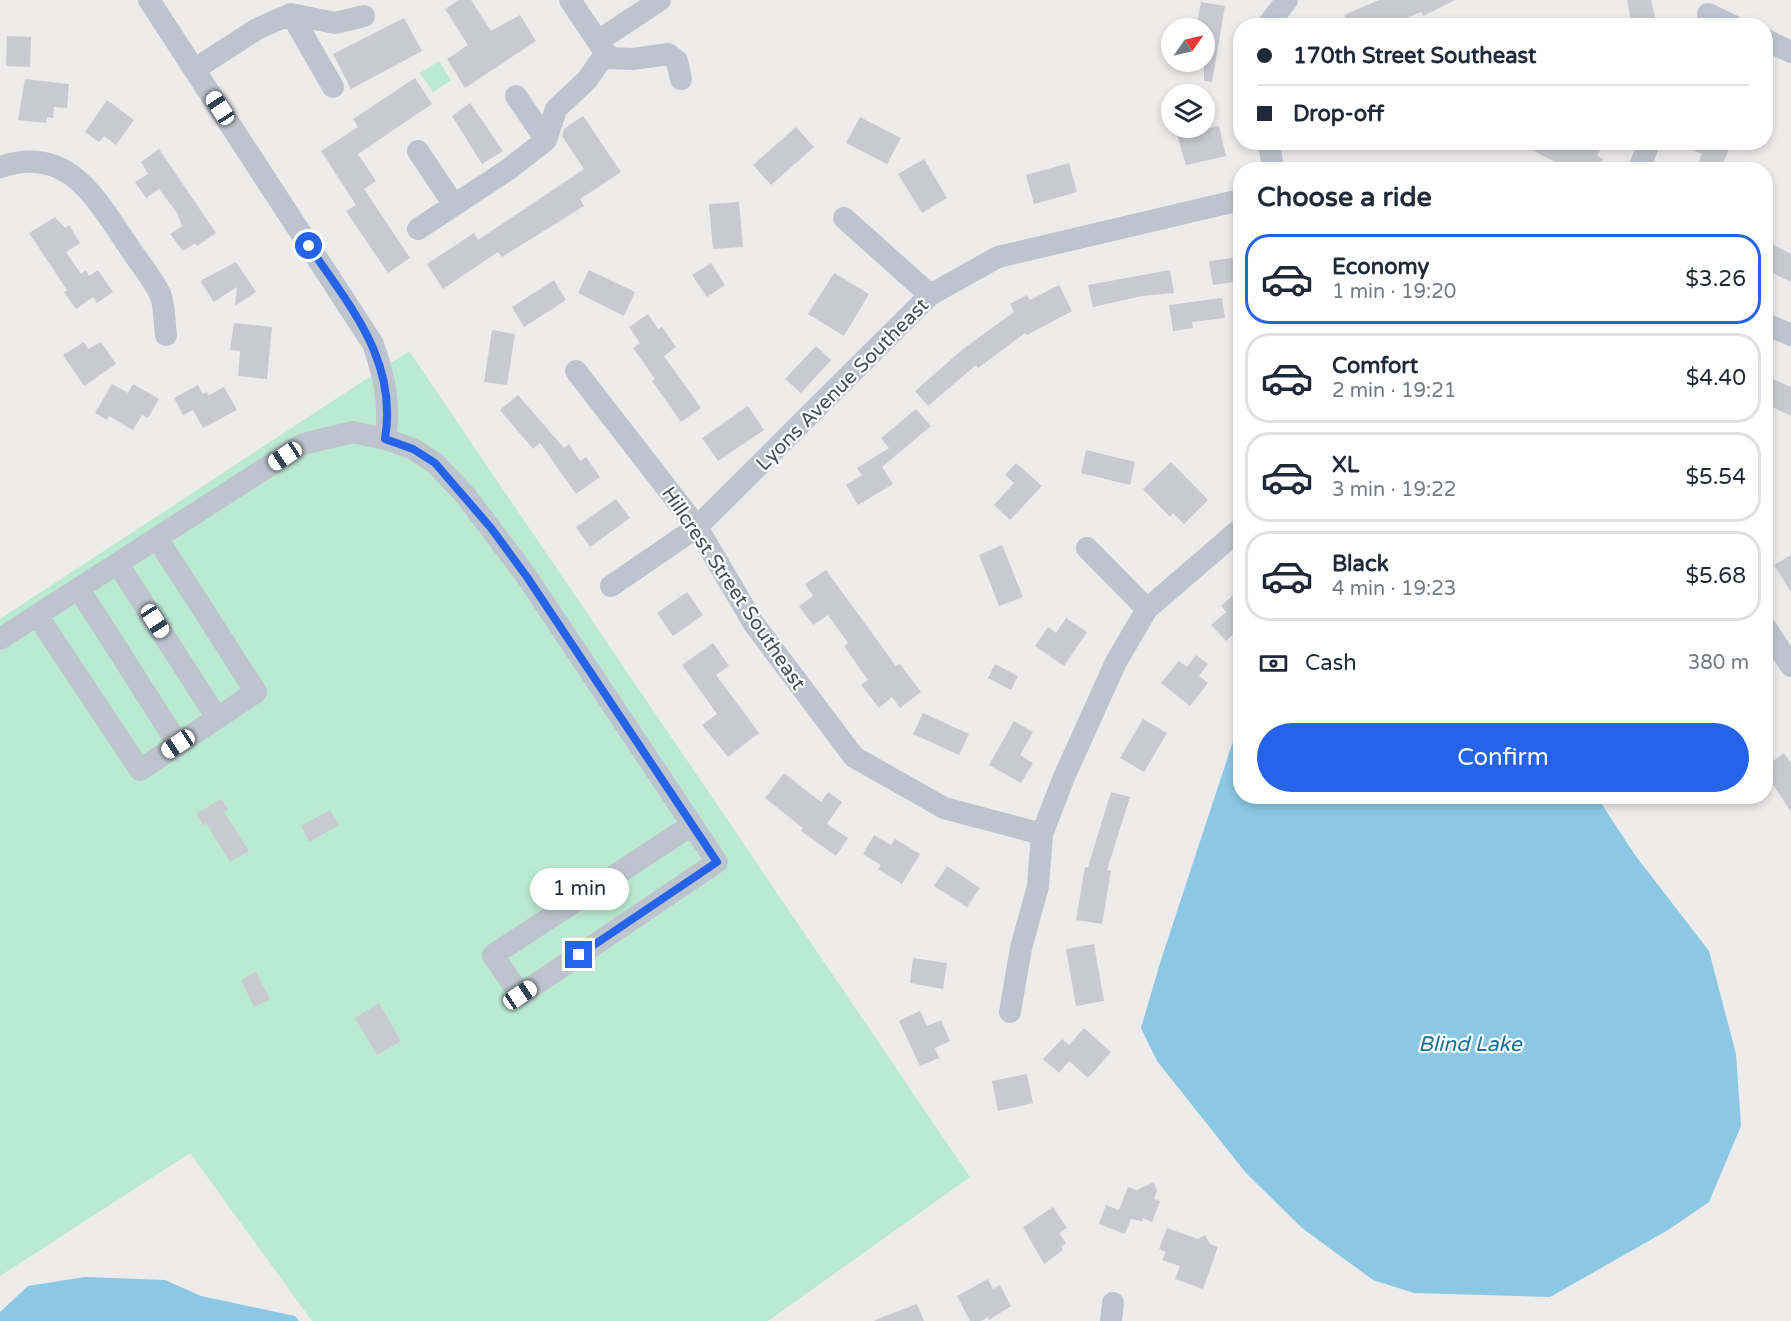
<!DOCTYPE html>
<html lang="en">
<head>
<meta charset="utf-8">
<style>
  :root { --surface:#fff; --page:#f2f2f3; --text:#1f2937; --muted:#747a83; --line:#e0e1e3; --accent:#2563eb }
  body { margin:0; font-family:"Varela Round",sans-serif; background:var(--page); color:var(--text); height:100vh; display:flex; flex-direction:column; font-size:22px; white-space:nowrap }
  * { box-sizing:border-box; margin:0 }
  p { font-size:20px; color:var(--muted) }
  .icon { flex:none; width:33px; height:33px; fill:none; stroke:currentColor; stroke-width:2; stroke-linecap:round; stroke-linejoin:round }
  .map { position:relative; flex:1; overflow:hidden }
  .sheet { position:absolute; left:1233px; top:162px; width:540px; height:642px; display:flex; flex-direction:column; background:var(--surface); border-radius:24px; box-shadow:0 3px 9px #0003 }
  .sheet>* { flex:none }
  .hud { position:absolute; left:1233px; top:18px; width:540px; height:132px; border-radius:24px; box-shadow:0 3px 9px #0003; display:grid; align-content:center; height:132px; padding:0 24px; background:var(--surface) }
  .needle { width:39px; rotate:56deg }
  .fabs { position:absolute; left:1161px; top:18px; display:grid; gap:12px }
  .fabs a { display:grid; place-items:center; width:54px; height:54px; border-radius:50%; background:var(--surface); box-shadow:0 3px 9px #0003; font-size:30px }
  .end { position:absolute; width:27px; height:27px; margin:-14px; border:8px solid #2563eb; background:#fff; box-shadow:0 0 0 3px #fff }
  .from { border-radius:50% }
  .bubble { position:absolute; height:42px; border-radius:21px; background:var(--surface); box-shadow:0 3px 9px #0003; font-size:20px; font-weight:600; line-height:42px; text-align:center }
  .car { position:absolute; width:18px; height:36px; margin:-18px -9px; border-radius:8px; box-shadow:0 0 4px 2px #0007; background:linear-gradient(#fff 24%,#345 0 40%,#fff 0 76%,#345 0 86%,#fff 0) }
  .hud b { display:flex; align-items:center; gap:21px; height:57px; font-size:22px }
  .hud b+b { border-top:2px solid var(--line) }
  .hud i { width:15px; height:15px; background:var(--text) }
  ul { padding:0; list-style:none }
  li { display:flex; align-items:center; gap:18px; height:90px; margin:0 12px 9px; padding:0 12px; border:3px solid var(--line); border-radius:24px }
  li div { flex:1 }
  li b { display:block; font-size:22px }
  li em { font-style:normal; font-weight:600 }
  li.active { border-color:var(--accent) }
  li>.icon { width:54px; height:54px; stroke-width:1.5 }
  h2 { padding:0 24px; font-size:27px; line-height:72px }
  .pay { display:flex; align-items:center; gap:15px; height:66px; padding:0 24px; font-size:22px }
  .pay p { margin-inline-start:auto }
  .cta { display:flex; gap:12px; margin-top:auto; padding:12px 24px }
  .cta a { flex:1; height:69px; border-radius:36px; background:var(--accent); color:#fff; font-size:24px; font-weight:600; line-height:69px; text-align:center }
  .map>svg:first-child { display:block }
</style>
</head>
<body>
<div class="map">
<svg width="1791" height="1321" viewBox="0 0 1791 1321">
  <rect width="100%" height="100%" fill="#eeebeb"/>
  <!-- green -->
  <path fill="#bbead2" d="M 439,61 L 451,80 L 433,92 L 420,73 Z
    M 409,351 L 970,1177 L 768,1321 L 312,1321 L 190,1153 L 0,1276 L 0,619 Z"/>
  <!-- water -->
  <path fill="#8cc8e3" d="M 1240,720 L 1240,796 L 1597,797 L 1635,855 L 1709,951 L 1736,1054 L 1741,1126 L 1709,1202 L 1668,1230 L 1550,1297 L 1414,1293 L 1373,1280 L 1302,1228 L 1246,1173 L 1157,1061 L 1141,1028 L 1160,963 Z
    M 85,1277 L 165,1280 L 201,1296 L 295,1316 L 299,1321 L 0,1321 L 0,1312 L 28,1286 Z"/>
  <!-- building -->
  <path fill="#c8cad0" d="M 459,0 L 471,0 L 491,31 L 520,15 L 536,41 L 465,88 L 447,59 L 468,45 L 445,9 Z
    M 1379,0 L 1455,0 L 1423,16 L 1421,12 L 1387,26 L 1348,26 L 1344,15 Z
    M 1627,0 L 1651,0 L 1657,26 L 1632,26 Z
    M 1201,2 L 1225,6 L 1212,82 L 1204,81 L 1204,28 L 1196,28 Z
    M 404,18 L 422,51 L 351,89 L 333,54 Z
    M 7,36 L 31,37 L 30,67 L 6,66 Z
    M 415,78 L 432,104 L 358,154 L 376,181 L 364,189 L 410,258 L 388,273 L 346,211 L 356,205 L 321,151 L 358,127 L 353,119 Z
    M 25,79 L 69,84 L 67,108 L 54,107 L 53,118 L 47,117 L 46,123 L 18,120 Z
    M 107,100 L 134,120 L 116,145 L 104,136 L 99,142 L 85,132 Z
    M 470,103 L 503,151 L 482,164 L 452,116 Z
    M 583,116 L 621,172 L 580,199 L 584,206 L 502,257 L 498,252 L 443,289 L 427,264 L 474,233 L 478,240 L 584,169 L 562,136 L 564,129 Z
    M 860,117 L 901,138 L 887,164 L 846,143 Z
    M 1219,126 L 1226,156 L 1186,165 L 1177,135 Z
    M 796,127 L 814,147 L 771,185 L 753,165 Z
    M 1517,142 L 1604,142 L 1597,156 L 1603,159 L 1598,170 L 1570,170 Z
    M 1732,142 L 1720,170 L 1705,170 L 1697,166 L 1702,154 L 1676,143 Z
    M 159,149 L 216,233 L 197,246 L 195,243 L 183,251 L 170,234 L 182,226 L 177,213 L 159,189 L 146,198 L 135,182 L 148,174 L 141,162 Z
    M 924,159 L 947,198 L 922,213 L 898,174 Z
    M 1069,163 L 1077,192 L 1034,204 L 1026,175 Z
    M 739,202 L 743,247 L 713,249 L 709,204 Z
    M 55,217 L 65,228 L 69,225 L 80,243 L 66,252 L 81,274 L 86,270 L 89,276 L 98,270 L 113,292 L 97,303 L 93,297 L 76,309 L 64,292 L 67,290 L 29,233 Z
    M 1766,241 L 1791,254 L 1791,282 L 1766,270 Z
    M 1240,257 L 1240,281 L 1213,285 L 1209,261 Z
    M 236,262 L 256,292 L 235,306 L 237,287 L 214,302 L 201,282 L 202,280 Z
    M 711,263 L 725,285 L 707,297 L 692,275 Z
    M 589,270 L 635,292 L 624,316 L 578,293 Z
    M 1170,270 L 1174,293 L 1142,296 L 1093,307 L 1088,285 Z
    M 834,273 L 869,294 L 844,336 L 808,314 Z
    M 554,280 L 566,300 L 524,327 L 512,307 Z
    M 1059,285 L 1072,311 L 1027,335 L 1025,333 L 978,368 L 976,365 L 928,406 L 915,391 L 963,349 L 1014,312 L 1010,304 L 1027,295 L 1030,300 Z
    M 1222,298 L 1225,318 L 1192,322 L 1193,328 L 1173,331 L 1169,305 Z
    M 648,314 L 658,329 L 662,327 L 676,347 L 664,356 L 701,408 L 681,422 L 652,381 L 655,379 L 633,348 L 640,343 L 629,327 Z
    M 234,323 L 272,327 L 267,379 L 238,376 L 240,351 L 230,350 Z
    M 492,330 L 515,334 L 507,385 L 484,382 Z
    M 84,342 L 88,349 L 101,342 L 116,364 L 84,386 L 63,355 Z
    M 816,346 L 831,360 L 801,393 L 785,379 Z
    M 1766,376 L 1791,387 L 1791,416 L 1766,404 Z
    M 112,384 L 128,393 L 133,384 L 159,399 L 148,418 L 142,415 L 133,430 L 109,416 L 107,420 L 95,413 Z
    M 198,385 L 203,394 L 207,392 L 209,395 L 224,387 L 237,410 L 203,428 L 193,410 L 183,415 L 174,398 Z
    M 518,395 L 564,448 L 569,444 L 580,461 L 586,457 L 600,477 L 576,494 L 540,443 L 533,449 L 500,410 Z
    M 748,406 L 764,430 L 718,461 L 702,438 Z
    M 916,409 L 931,426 L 882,467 L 893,484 L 858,505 L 846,485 L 862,475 L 857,468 L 889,448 L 881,438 Z
    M 1086,450 L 1135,462 L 1130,485 L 1081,473 Z
    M 1171,462 L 1208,500 L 1184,524 L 1173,513 L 1170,517 L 1143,489 Z
    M 1016,463 L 1042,486 L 1010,520 L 994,505 L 1014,483 L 1005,475 Z
    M 616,499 L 630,518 L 590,547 L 576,527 Z
    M 1002,545 L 1023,597 L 999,606 L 979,555 Z
    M 1791,555 L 1791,592 L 1774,565 Z
    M 826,570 L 896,666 L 900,664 L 921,692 L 900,708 L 892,697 L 879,708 L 861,685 L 868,680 L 844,646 L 848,643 L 828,615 L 813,625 L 799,606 L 813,596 L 805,584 Z
    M 1240,589 L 1240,628 L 1226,641 L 1211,625 L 1226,612 L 1221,606 Z
    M 687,592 L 703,615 L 673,636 L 657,613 Z
    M 1066,618 L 1087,632 L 1064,666 L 1035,646 L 1048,627 L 1056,633 Z
    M 713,643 L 729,666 L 716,675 L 759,733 L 728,757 L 702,725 L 717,714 L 682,665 Z
    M 1196,655 L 1208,664 L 1199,676 L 1208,683 L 1190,706 L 1161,683 L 1179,661 L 1187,667 Z
    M 995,664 L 1018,676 L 1011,690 L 988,678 Z
    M 923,713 L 969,734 L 959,755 L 913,734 Z
    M 1143,719 L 1167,733 L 1144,772 L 1120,758 Z
    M 1014,721 L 1033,732 L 1020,755 L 1033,763 L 1021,783 L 989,765 Z
    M 1784,753 L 1791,763 L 1791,812 L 1766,774 L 1766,766 Z
    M 784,773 L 821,802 L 828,792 L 842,802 L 827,824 L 848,838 L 836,856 L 801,831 L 803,828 L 765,798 Z
    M 1111,792 L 1130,797 L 1107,870 L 1111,871 L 1102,924 L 1076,920 L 1085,867 L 1088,867 Z
    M 221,799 L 228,809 L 224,812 L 249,851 L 230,862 L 206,823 L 203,825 L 196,814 Z
    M 330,810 L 339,825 L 309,842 L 301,826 Z
    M 874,835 L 891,845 L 895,839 L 920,854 L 902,884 L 878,869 L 881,865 L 863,854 Z
    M 947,866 L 980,888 L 967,907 L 934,886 Z
    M 1094,944 L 1104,1001 L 1076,1006 L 1066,949 Z
    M 913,958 L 947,963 L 943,989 L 910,983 Z
    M 256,972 L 270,999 L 254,1007 L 241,980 Z
    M 379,1003 L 401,1041 L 377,1055 L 355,1018 Z
    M 920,1011 L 927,1026 L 941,1020 L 950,1041 L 935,1048 L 939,1058 L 920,1066 L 899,1021 Z
    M 1084,1028 L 1111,1052 L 1088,1078 L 1069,1061 L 1059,1073 L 1043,1059 L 1062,1039 L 1069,1045 Z
    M 1027,1074 L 1033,1103 L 998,1111 L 992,1081 Z
    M 1154,1182 L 1157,1191 L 1154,1199 L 1160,1201 L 1152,1222 L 1143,1218 L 1142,1221 L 1131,1219 L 1125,1234 L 1099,1224 L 1106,1205 L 1119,1210 L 1128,1187 L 1137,1190 Z
    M 1053,1207 L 1067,1228 L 1059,1233 L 1066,1243 L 1061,1247 L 1063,1250 L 1044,1264 L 1023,1227 Z
    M 1167,1228 L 1198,1239 L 1205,1235 L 1210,1244 L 1218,1247 L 1203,1289 L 1175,1279 L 1180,1266 L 1162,1260 L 1166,1252 L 1159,1249 Z
    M 988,1279 L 993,1289 L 1000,1285 L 1011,1306 L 989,1320 L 988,1317 L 981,1321 L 970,1321 L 957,1296 Z
    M 917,1304 L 924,1321 L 875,1321 L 875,1320 Z"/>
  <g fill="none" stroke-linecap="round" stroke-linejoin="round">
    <!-- minor -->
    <path stroke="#bdc4cd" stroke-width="22" d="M 149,0 L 373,344 C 384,376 391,404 385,439
      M 570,0 L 609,58 L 633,59 L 668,54 L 677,61 L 681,79
      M 291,14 L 333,87
      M 1708,14 L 1733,26
      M 1267,26 L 1287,0
      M 1766,40 L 1791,52
      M 598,41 L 660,0
      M 195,69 L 257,29 L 291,14 L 335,23 L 364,16
      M 516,96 L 546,140
      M 1269,142 L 1273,170
      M 418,151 L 454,205
      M 0,167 C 67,144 95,197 127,244 C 137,260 152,277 160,294 C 165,305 164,322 166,335
      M 1638,170 L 1650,142
      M 844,218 L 930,295
      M 418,229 L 509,169 L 546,140 L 556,109 L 587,80 L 606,53
      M 1766,324 L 1791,335
      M 576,371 L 697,527 L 754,624 L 854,757 L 944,808 L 1042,834
      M 1087,548 L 1147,609
      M 118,564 L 217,718
      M 611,586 L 697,527 L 930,295 L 998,257 L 1240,200
      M 79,589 L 178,744
      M 37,615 L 140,770 L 256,692 L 157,538
      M 1766,628 L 1791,666
      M 0,639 L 303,444 L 353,432 L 385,439 L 413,449 L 435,463 L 466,496 L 527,577 L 717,862 L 520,995 L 493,955 L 692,825
      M 1010,1012 L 1021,948 L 1038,886 L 1042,834 L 1064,777 L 1116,662 L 1147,609 L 1240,529
      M 1111,1321 L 1113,1303"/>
  </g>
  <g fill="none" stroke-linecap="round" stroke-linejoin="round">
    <!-- route -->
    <path stroke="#2563eb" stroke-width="8" d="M 309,246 C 350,307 398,360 385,439 L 413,449 L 435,463 L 491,528 L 527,577 L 717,862 L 579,955"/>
  </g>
  <g text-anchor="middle" stroke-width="4.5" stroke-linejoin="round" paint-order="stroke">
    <!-- street labels -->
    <g font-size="20" fill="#454d57" stroke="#fff">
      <text transform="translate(842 384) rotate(-45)" y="7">Lyons Avenue Southeast</text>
      <text transform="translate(734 588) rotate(56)" y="7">Hillcrest Street Southeast</text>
    </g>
    <!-- water labels -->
    <g font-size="21" font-style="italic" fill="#177098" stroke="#fff">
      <text x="1470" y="1051">Blind Lake</text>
    </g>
  </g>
</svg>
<div class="fabs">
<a><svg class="needle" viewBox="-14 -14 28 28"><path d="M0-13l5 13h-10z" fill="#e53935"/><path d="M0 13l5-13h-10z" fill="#747a83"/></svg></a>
<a><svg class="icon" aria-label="layers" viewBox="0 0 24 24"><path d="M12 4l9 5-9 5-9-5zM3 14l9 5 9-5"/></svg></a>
</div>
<i class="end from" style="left:309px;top:246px"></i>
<i class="end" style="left:579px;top:955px"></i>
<div class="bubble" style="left:530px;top:868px;width:99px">1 min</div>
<i class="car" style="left:220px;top:108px;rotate:327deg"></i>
<i class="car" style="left:285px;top:456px;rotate:237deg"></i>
<i class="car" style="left:155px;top:621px;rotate:147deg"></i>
<i class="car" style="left:178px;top:744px;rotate:236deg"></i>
<i class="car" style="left:520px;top:995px;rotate:56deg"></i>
<div class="hud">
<b><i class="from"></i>170th Street Southeast</b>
<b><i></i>Drop-off</b>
</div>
<section class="sheet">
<h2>Choose a ride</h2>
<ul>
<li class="active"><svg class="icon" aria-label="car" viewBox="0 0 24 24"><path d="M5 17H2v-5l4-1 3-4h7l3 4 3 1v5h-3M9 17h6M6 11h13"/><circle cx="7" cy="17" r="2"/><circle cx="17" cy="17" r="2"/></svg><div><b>Economy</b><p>1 min · 19:20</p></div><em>$3.26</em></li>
<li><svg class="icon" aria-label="car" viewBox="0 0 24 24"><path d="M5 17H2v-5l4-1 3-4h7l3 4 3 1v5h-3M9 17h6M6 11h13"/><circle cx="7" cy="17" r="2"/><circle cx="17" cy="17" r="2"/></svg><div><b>Comfort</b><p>2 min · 19:21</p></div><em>$4.40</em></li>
<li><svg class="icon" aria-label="car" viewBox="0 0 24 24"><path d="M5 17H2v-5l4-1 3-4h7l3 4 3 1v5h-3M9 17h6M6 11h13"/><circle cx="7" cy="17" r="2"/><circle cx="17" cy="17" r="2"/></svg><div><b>XL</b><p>3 min · 19:22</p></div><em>$5.54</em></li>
<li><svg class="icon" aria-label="car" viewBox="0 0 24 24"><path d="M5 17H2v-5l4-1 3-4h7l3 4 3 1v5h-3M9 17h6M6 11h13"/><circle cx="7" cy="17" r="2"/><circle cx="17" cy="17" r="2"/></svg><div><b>Black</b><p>4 min · 19:23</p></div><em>$5.68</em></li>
</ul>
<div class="pay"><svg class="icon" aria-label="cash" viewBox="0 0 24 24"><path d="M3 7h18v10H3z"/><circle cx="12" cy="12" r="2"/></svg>Cash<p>380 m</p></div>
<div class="cta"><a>Confirm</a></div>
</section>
</div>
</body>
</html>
